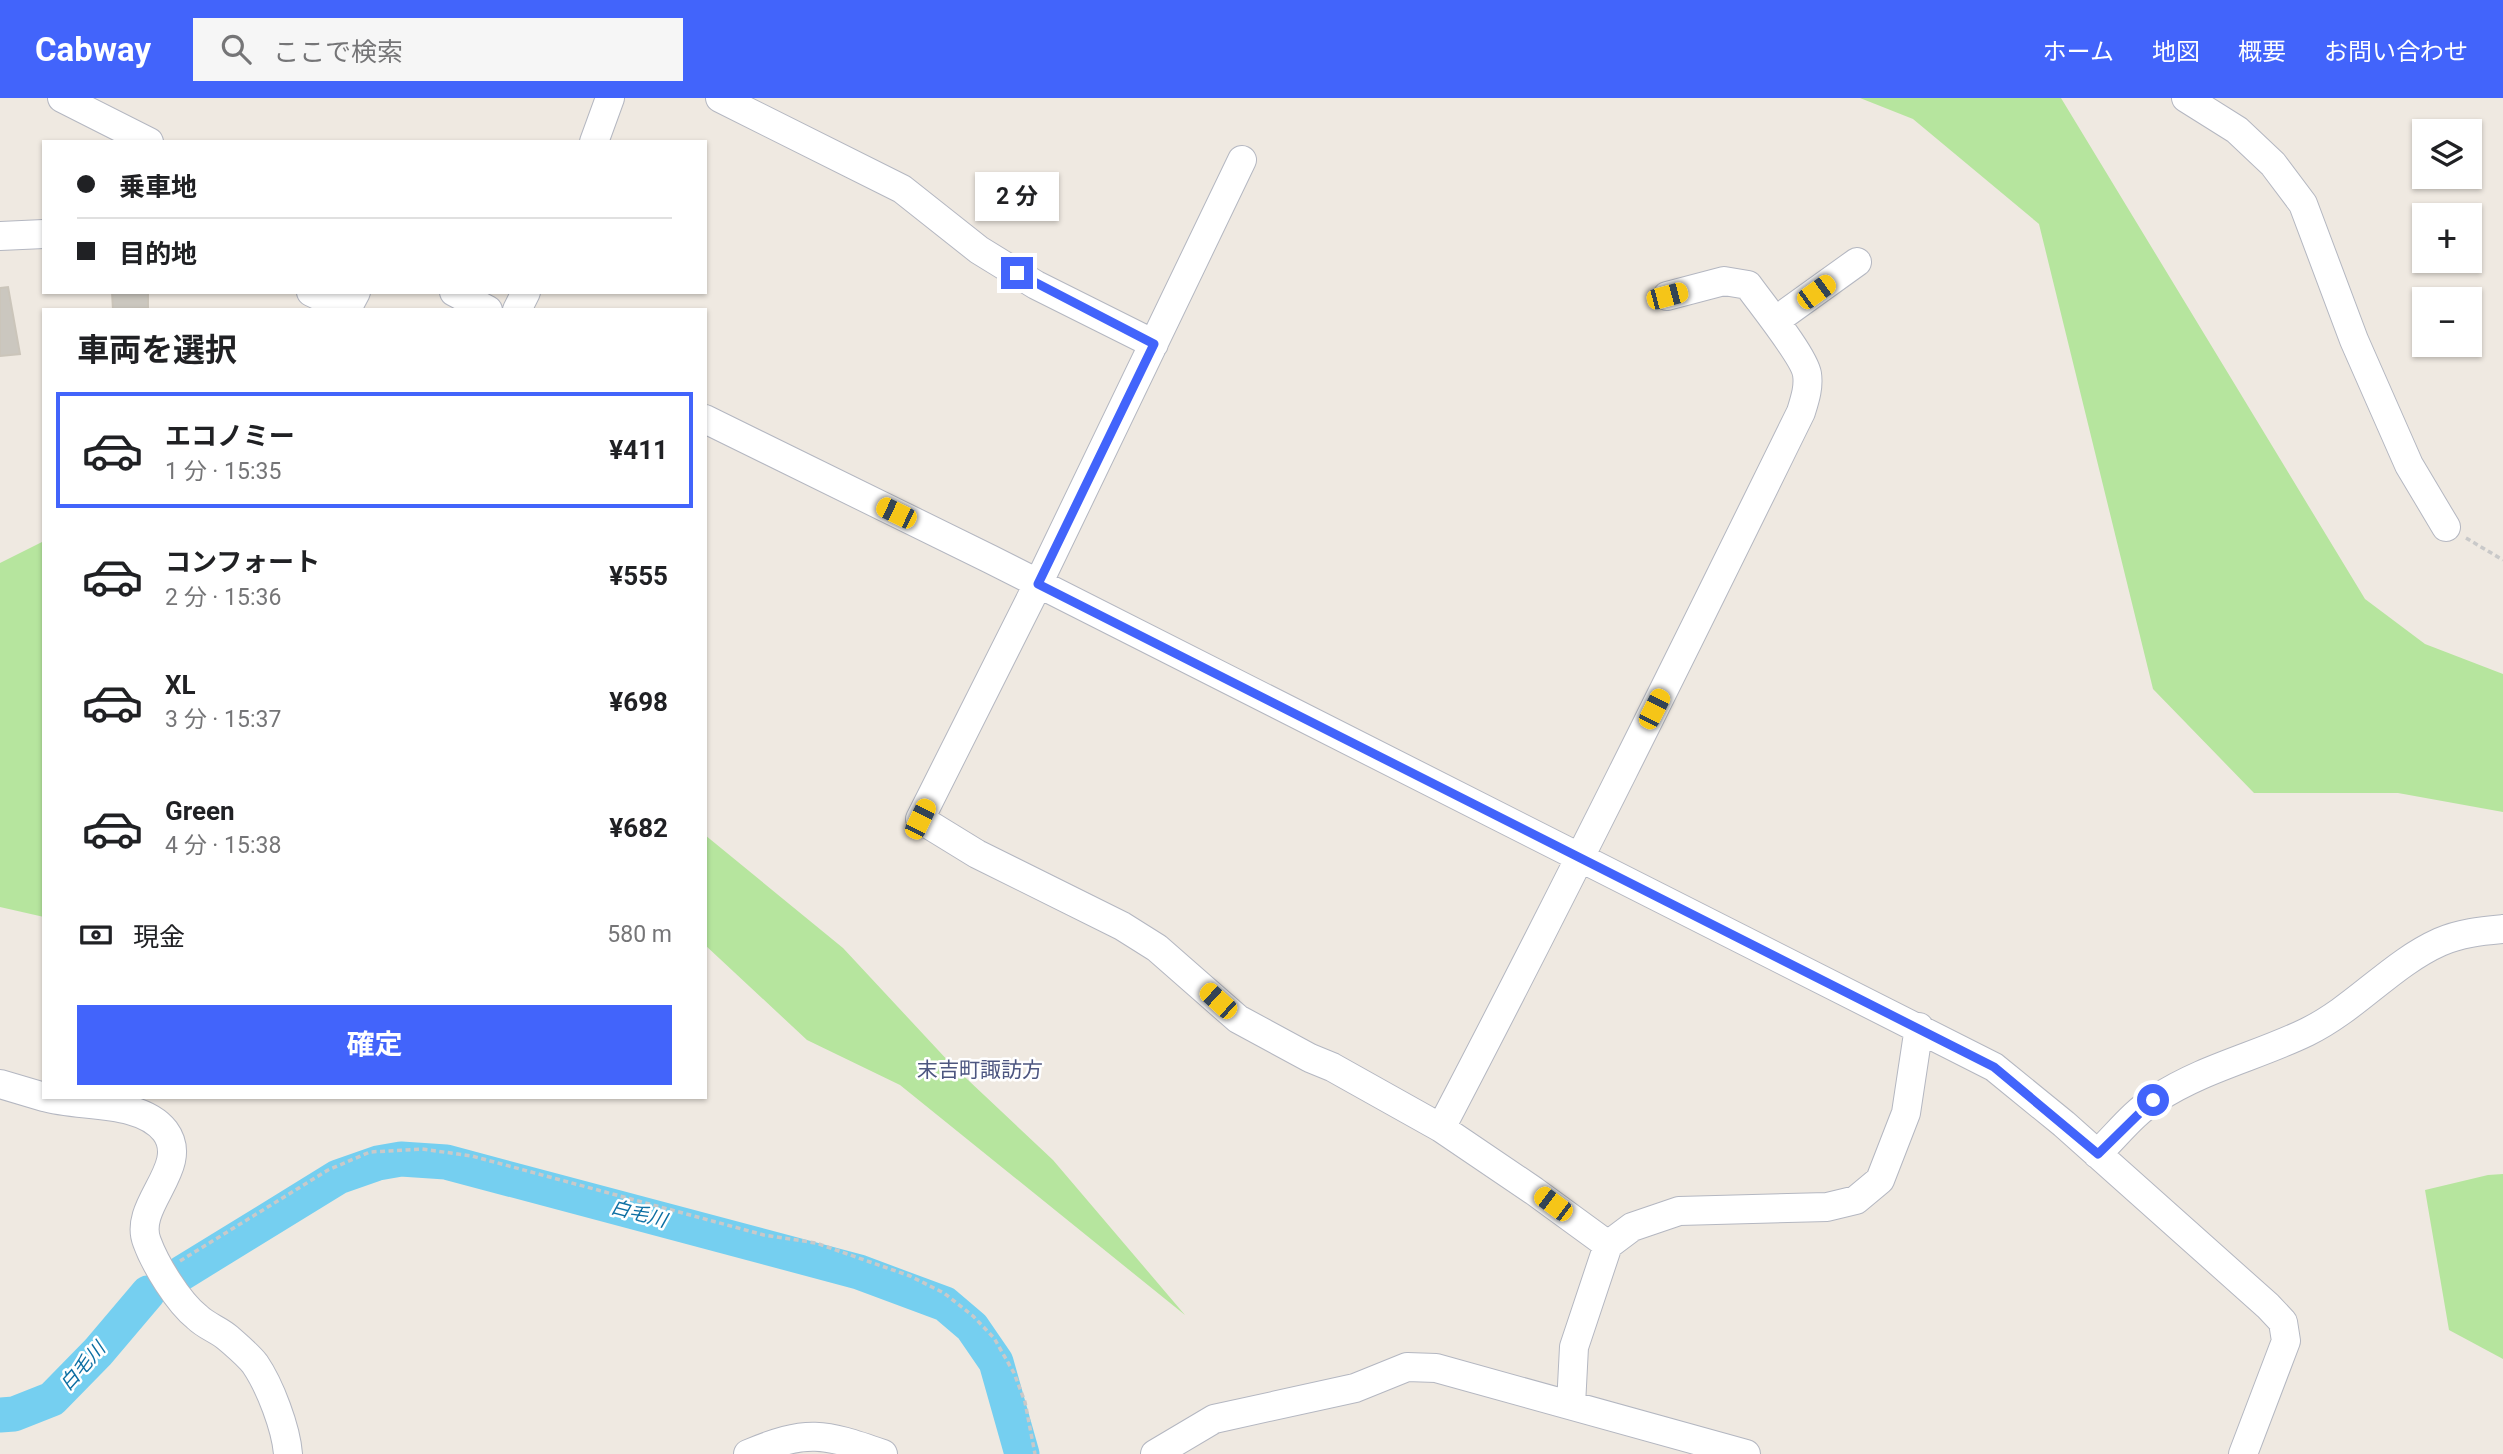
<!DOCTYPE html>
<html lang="ja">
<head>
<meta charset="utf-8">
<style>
  :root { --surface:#fff; --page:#f6f6f6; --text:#202124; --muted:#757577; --line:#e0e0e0; --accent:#4264fb }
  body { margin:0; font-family:Roboto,"Noto Sans JP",sans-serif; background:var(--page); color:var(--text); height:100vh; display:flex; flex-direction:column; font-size:26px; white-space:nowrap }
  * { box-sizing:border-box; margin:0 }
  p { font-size:23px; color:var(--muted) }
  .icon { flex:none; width:38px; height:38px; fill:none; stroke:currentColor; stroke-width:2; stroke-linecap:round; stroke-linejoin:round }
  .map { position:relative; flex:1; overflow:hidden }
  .sheet { position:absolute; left:42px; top:210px; width:665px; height:791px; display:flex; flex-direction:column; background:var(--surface); border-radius:0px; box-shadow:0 2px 5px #0004 }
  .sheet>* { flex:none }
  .hud { position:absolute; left:42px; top:42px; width:665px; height:154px; border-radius:0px; box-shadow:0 2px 5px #0004; display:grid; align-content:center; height:154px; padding:0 35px; background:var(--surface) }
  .tools { position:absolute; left:2412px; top:21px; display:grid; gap:14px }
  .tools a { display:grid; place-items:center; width:70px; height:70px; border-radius:0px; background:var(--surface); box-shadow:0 2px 5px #0004; font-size:35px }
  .end { position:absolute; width:32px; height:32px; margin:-16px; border:9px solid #4264fb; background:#fff; box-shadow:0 0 0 4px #fff }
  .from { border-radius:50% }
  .bubble { position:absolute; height:49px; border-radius:0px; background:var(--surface); box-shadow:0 2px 5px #0004; font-size:23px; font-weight:700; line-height:49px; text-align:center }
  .car { position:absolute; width:21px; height:42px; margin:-21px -10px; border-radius:9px; box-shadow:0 0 5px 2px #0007; background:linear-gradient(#f5c518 24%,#345 0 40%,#f5c518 0 76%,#345 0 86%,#f5c518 0) }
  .hud b { display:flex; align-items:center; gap:24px; height:66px; font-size:26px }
  .hud b+b { border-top:2px solid var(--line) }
  .hud i { width:18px; height:18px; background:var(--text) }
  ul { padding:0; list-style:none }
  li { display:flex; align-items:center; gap:21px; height:116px; margin:0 14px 10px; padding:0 21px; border:4px solid transparent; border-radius:0px }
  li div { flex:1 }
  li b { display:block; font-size:26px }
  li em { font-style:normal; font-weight:700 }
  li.active { border-color:var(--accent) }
  li>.icon { width:63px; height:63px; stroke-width:1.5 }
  h2 { padding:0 35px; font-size:32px; line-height:84px }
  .pay { display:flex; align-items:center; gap:18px; height:77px; padding:0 35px; font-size:26px }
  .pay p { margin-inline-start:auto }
  .button { display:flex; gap:14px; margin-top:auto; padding:14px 35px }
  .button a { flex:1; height:80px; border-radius:0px; background:var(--accent); color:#fff; font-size:28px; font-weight:700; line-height:80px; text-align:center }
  header { display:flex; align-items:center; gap:42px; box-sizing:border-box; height:98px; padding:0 35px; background:var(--accent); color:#fff }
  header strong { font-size:33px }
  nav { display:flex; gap:38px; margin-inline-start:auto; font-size:24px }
  .search { width:490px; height:63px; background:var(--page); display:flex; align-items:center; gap:18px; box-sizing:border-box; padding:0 24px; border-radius:0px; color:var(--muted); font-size:26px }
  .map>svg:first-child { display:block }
</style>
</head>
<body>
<header>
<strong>Cabway</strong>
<div class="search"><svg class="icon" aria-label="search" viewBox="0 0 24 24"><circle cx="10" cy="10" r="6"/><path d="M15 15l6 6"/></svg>ここで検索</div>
<nav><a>ホーム</a><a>地図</a><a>概要</a><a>お問い合わせ</a></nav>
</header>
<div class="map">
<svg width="2503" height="1356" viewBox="0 0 2503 1356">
  <rect width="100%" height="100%" fill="#efe9e1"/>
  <!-- green -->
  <path fill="#b6e59e" d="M 1860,0 L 2061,0 L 2365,501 L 2425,546 L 2503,576 L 2503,714 L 2398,695 L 2254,695 L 2153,591 L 2039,126 L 1913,21 Z
    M 44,443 L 44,819 L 0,809 L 0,465 Z
    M 705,737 L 843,850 L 951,966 L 1053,1062 L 1185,1217 L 900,987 L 807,942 L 705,847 Z
    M 2503,1076 L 2503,1261 L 2449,1232 L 2425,1092 L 2488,1077 Z"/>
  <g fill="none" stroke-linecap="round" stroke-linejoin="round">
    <!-- river -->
    <path stroke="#75cff0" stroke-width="35" d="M 182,1175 L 338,1079 L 378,1065 L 401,1061 L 446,1064 L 859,1174 L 945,1206 L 972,1229 L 996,1264 L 1022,1356
      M 0,1317 L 14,1316 L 52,1301 L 98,1254 L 148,1195"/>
  </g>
  <!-- building -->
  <path fill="#cbc7bf" stroke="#cbc5ba" stroke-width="2" d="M 8,189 L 20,256 L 0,258 L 0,190 Z
    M 112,194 L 148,194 L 148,210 L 113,212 Z"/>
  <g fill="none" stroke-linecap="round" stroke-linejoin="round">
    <!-- minor casing -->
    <g stroke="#b4b7c1" stroke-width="30">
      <path id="minor" d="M 62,0 L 149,44
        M 720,0 L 902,91 L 979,152 L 1036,187 L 1154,246
        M 2186,0 L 2237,32 L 2273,66 L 2303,106 L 2354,242 L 2409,367 L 2446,429
        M 594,44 L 610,0
        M 1242,62 L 1038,486 L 920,721 L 977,756 L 1122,828 L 1157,850 L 1238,921 L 1310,960 L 1332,969 L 1441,1030 L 1534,1093 L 1608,1147
        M 0,138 L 44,136
        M 311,194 L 347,211 L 356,194
        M 454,194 L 488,212
        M 517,212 L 526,194
        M 1775,223 L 1857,164
        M 705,321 L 990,461 L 1994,969 L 2064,1026 L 2268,1208 L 2283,1224 L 2286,1243 L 2243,1356
        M 0,986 L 44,999
        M 44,999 C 79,1010 140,1001 165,1033 C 192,1069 132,1107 147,1144 C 155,1166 178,1204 197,1219 C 206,1228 219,1232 228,1240 C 237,1248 248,1257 255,1266 C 270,1288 286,1330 288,1356
        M 1441,1030 C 1565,793 1683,554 1801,314 C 1805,301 1809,289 1807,276 C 1804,258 1760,204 1748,187 L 1724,183 L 1667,198
        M 2097,1056 C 2116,1038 2134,1014 2156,1001 C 2203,970 2258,958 2307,934 C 2356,910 2391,866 2440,844 C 2460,835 2482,833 2503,831
        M 1571,1307 L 1574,1249 L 1608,1147 L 1632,1129 L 1679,1113 L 1827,1109 L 1856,1102 L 1880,1082 L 1906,1015 L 1919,929
        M 748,1356 C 807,1331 823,1335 883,1356
        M 1155,1356 L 1214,1321 L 1355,1290 L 1407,1269 L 1436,1270 L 1746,1356"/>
    </g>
    <!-- path -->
    <path stroke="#c9c9c9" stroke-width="3.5" stroke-dasharray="5 3.5" stroke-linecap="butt" d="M 2466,440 L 2503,462
      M 180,1163 L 328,1072 L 370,1054 L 422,1051 L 472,1058 L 764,1137 L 816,1145 L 910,1178 L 944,1195 L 973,1218 L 994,1240 L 1014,1275 L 1025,1304 L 1035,1356"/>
    <!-- minor -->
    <use href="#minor" stroke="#fff" stroke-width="28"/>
  </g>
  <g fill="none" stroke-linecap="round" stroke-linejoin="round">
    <!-- route -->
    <path stroke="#4264fb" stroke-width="9" d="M 1017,175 L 1154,246 L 1038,486 L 1994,969 L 2098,1056 L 2153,1002"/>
  </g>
  <g text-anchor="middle" stroke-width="5" stroke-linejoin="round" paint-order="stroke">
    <!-- water labels -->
    <g font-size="19" font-style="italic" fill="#0d6fa3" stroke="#fff">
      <text transform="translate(639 1115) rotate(15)" y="7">白毛川</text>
      <text transform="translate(82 1268) rotate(-48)" y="7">白毛川</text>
    </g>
    <!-- quarter labels -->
    <g font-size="21" fill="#4d5680" stroke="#fff">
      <text x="980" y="979">末吉町諏訪方</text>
    </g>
  </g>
</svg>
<div class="tools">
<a><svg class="icon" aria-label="layers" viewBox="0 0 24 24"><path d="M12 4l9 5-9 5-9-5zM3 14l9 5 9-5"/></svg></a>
<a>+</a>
<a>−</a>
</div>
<i class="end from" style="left:2153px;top:1002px"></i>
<i class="end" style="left:1017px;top:175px"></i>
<div class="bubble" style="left:975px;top:74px;width:84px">2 分</div>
<i class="car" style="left:1816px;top:194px;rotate:54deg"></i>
<i class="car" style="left:1667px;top:198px;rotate:75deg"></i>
<i class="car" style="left:896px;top:415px;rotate:296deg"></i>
<i class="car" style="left:1654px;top:611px;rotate:27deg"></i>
<i class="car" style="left:920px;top:721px;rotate:26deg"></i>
<i class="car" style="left:1218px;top:903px;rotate:312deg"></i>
<i class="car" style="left:1553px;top:1106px;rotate:307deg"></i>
<div class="hud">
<b><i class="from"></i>乗車地</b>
<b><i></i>目的地</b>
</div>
<section class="sheet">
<h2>車両を選択</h2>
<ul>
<li class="active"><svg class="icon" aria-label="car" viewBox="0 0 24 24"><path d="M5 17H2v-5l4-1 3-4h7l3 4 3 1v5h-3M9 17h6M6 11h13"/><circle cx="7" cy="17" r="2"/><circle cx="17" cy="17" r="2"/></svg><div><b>エコノミー</b><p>1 分 · 15:35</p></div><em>¥411</em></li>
<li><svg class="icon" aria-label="car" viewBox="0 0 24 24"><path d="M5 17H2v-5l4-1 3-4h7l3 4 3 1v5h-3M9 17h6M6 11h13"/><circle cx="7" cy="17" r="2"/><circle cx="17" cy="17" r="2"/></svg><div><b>コンフォート</b><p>2 分 · 15:36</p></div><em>¥555</em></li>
<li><svg class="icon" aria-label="car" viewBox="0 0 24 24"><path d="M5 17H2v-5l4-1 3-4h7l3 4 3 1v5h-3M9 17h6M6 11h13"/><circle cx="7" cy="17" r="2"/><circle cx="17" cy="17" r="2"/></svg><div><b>XL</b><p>3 分 · 15:37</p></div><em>¥698</em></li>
<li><svg class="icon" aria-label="car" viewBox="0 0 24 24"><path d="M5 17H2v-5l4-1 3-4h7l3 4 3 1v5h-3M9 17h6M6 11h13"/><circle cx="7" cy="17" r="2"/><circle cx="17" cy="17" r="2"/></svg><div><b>Green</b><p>4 分 · 15:38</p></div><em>¥682</em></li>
</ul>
<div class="pay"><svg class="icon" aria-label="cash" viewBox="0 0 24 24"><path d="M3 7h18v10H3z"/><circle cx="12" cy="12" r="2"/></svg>現金<p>580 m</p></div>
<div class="button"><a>確定</a></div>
</section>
</div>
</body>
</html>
